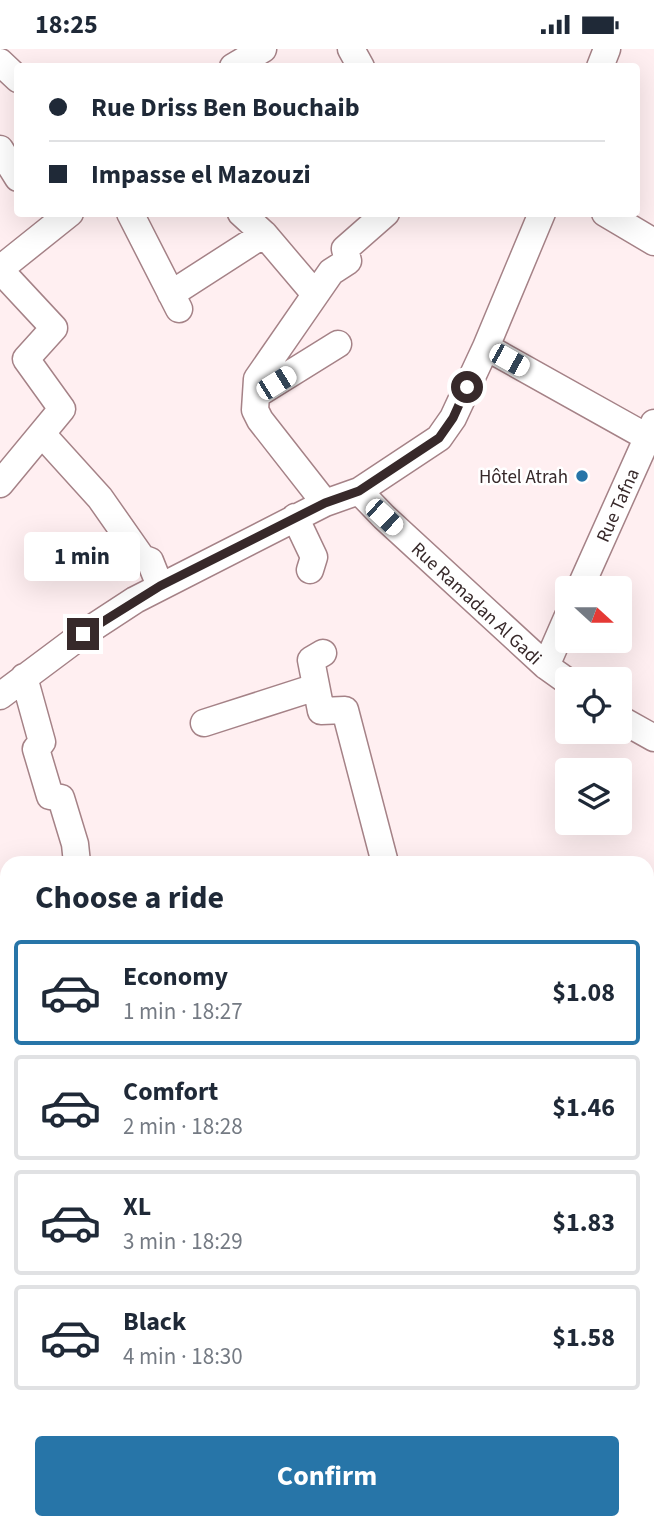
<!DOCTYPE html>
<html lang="en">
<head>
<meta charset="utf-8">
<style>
  :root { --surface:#fff; --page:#f6f6f7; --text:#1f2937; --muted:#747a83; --line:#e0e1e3; --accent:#2775a8 }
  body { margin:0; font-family:"Source Sans 3",sans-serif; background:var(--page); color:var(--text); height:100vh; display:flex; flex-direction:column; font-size:26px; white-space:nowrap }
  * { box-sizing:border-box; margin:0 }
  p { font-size:23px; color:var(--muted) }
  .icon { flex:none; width:38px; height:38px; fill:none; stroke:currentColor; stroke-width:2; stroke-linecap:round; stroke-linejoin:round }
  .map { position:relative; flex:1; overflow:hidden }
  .details { position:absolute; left:0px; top:807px; width:654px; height:674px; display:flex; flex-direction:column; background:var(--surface); border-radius:21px 21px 0 0; box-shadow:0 7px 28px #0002 }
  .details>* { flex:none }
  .guide { position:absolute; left:14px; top:14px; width:626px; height:154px; border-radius:7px; box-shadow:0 7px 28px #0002; display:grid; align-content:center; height:154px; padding:0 35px; background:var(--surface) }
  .needle { width:46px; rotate:111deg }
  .controls { position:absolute; left:555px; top:527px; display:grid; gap:14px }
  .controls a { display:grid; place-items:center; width:77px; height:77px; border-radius:7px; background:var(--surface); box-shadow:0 7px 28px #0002; font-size:35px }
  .end { position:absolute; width:32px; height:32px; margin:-16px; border:9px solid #37292a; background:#fff; box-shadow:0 0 0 4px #fff }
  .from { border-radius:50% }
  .bubble { position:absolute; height:49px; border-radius:7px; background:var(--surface); box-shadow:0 7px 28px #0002; font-size:23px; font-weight:700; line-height:49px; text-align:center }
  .car { position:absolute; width:21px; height:42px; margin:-21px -10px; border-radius:9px; box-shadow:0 0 5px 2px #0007; background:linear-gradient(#fff 24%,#345 0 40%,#fff 0 76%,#345 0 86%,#fff 0) }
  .guide b { display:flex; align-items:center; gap:24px; height:66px; font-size:26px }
  .guide b+b { border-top:2px solid var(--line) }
  .guide i { width:18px; height:18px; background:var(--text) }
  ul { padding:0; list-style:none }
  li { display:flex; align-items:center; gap:21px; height:105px; margin:0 14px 10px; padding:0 21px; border:4px solid var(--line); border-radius:7px }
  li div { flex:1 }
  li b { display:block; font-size:26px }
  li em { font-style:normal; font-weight:700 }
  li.current { border-color:var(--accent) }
  li>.icon { width:63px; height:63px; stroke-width:1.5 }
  h2 { padding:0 35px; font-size:32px; line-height:84px }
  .button { display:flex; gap:14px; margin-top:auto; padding:14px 35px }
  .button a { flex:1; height:80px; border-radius:7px; background:var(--accent); color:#fff; font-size:28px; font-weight:700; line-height:80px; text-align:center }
  .status { display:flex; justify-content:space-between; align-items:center; height:49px; padding:0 35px; background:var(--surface); direction:ltr }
  .status svg { height:19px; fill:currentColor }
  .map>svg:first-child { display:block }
</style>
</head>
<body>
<div class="status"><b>18:25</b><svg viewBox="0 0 49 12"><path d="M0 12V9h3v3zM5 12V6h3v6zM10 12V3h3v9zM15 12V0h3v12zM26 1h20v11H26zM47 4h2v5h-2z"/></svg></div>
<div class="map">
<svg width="654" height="1480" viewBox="0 0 654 1480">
  <rect width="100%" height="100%" fill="#ffeff1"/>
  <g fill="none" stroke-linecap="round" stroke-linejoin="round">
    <!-- minor casing -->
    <g stroke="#a58287" stroke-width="29">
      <path id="minor" d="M 351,0 L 361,18
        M 0,13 L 18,30
        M 233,18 L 263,0
        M 600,18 L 607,0
        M 0,100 L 18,129
        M 130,164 L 179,260
        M 241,164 L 264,185 L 315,245
        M 605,164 L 654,193
        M 0,220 L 70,164
        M 0,221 L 54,279 L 26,310 L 62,360 L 0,435
        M 171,245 L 264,185
        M 486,298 L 654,392
        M 256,346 L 338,295
        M 42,385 L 100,449 L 142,509 L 150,512 L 160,537
        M 359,442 L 384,468 L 546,617 L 567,632
        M 325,454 L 260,371 L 255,361 L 257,330 L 331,223 L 348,212 L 345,200 L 386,164
        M 295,468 L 314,508 L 310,521
        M 580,539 L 654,374
        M 323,604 L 311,611 L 321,662 L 345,661 L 385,814
        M 546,617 L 567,569
        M 24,628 L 42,693 L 36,700 L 50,747 L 61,749 L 75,795 L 77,814
        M 0,647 L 83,585 L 135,551 L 325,454 L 359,442 L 439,389 L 453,369 L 486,298 L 542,164
        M 620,670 L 654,689
        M 204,674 L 316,638
        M 0,943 L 7,943
        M 648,1336 L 654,1341
        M 0,1345 L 7,1339
        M 16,1474 L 17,1480"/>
    </g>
    <!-- major casing -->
    <g stroke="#a58287" stroke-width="36">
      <path id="major" d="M 648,1023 L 654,1018
        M 135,1480 L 142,1474"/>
    </g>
    <!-- minor -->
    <use href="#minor" stroke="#fff" stroke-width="26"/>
    <!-- major -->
    <use href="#major" stroke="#fff" stroke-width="33"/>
  </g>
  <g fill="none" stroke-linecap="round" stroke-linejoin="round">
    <!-- route -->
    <path stroke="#37292a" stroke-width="9" d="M 83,585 L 160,537 L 325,454 L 359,442 L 439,389 L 453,369 L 467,338"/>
  </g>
  <!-- markers -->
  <circle fill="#2775a8" stroke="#fff" stroke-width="2.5" cx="582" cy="427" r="7"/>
  <g text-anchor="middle" stroke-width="5" stroke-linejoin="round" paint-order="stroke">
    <!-- poi labels -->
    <g font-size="19" fill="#37292a" stroke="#fff" text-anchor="end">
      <text x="568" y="434">Hôtel Atrah</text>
    </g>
    <!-- street labels -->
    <g font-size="19" fill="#37292a" stroke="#fff">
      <text transform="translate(617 456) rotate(-66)" y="7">Rue Tafna</text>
      <text transform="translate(477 554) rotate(43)" y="7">Rue Ramadan Al Gadi</text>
    </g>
  </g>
</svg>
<div class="controls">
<a><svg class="needle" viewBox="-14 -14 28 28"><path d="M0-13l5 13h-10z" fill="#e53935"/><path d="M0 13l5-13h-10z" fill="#747a83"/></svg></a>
<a><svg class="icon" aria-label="locate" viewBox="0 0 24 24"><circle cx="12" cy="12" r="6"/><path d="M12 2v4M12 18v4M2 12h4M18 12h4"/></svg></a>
<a><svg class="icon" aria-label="layers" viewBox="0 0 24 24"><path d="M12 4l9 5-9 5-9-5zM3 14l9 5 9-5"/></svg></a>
</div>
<i class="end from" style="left:467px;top:338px"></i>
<i class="end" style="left:83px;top:585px"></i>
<div class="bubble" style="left:24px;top:483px;width:116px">1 min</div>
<i class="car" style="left:509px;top:311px;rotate:119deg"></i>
<i class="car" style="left:276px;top:334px;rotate:58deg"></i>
<i class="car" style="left:384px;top:468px;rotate:133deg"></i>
<div class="guide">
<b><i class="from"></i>Rue Driss Ben Bouchaib</b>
<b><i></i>Impasse el Mazouzi</b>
</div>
<section class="details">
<h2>Choose a ride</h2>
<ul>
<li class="current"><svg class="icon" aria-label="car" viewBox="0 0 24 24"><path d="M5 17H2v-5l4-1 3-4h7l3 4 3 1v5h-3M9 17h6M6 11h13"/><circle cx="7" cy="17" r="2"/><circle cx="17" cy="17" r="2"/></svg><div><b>Economy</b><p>1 min · 18:27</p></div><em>$1.08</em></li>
<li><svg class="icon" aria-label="car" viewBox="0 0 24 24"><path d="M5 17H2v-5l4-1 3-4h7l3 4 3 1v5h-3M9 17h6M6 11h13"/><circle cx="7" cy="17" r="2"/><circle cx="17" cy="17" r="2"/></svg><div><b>Comfort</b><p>2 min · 18:28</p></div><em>$1.46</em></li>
<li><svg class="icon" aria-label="car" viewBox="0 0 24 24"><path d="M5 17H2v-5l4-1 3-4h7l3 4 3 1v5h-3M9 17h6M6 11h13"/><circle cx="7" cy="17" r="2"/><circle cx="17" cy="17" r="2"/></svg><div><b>XL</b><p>3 min · 18:29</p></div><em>$1.83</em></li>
<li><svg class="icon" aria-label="car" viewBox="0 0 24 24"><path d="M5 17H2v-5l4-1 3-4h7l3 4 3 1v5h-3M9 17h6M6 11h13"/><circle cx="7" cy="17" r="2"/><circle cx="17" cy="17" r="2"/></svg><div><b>Black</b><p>4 min · 18:30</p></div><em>$1.58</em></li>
</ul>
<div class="button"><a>Confirm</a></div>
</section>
</div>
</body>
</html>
